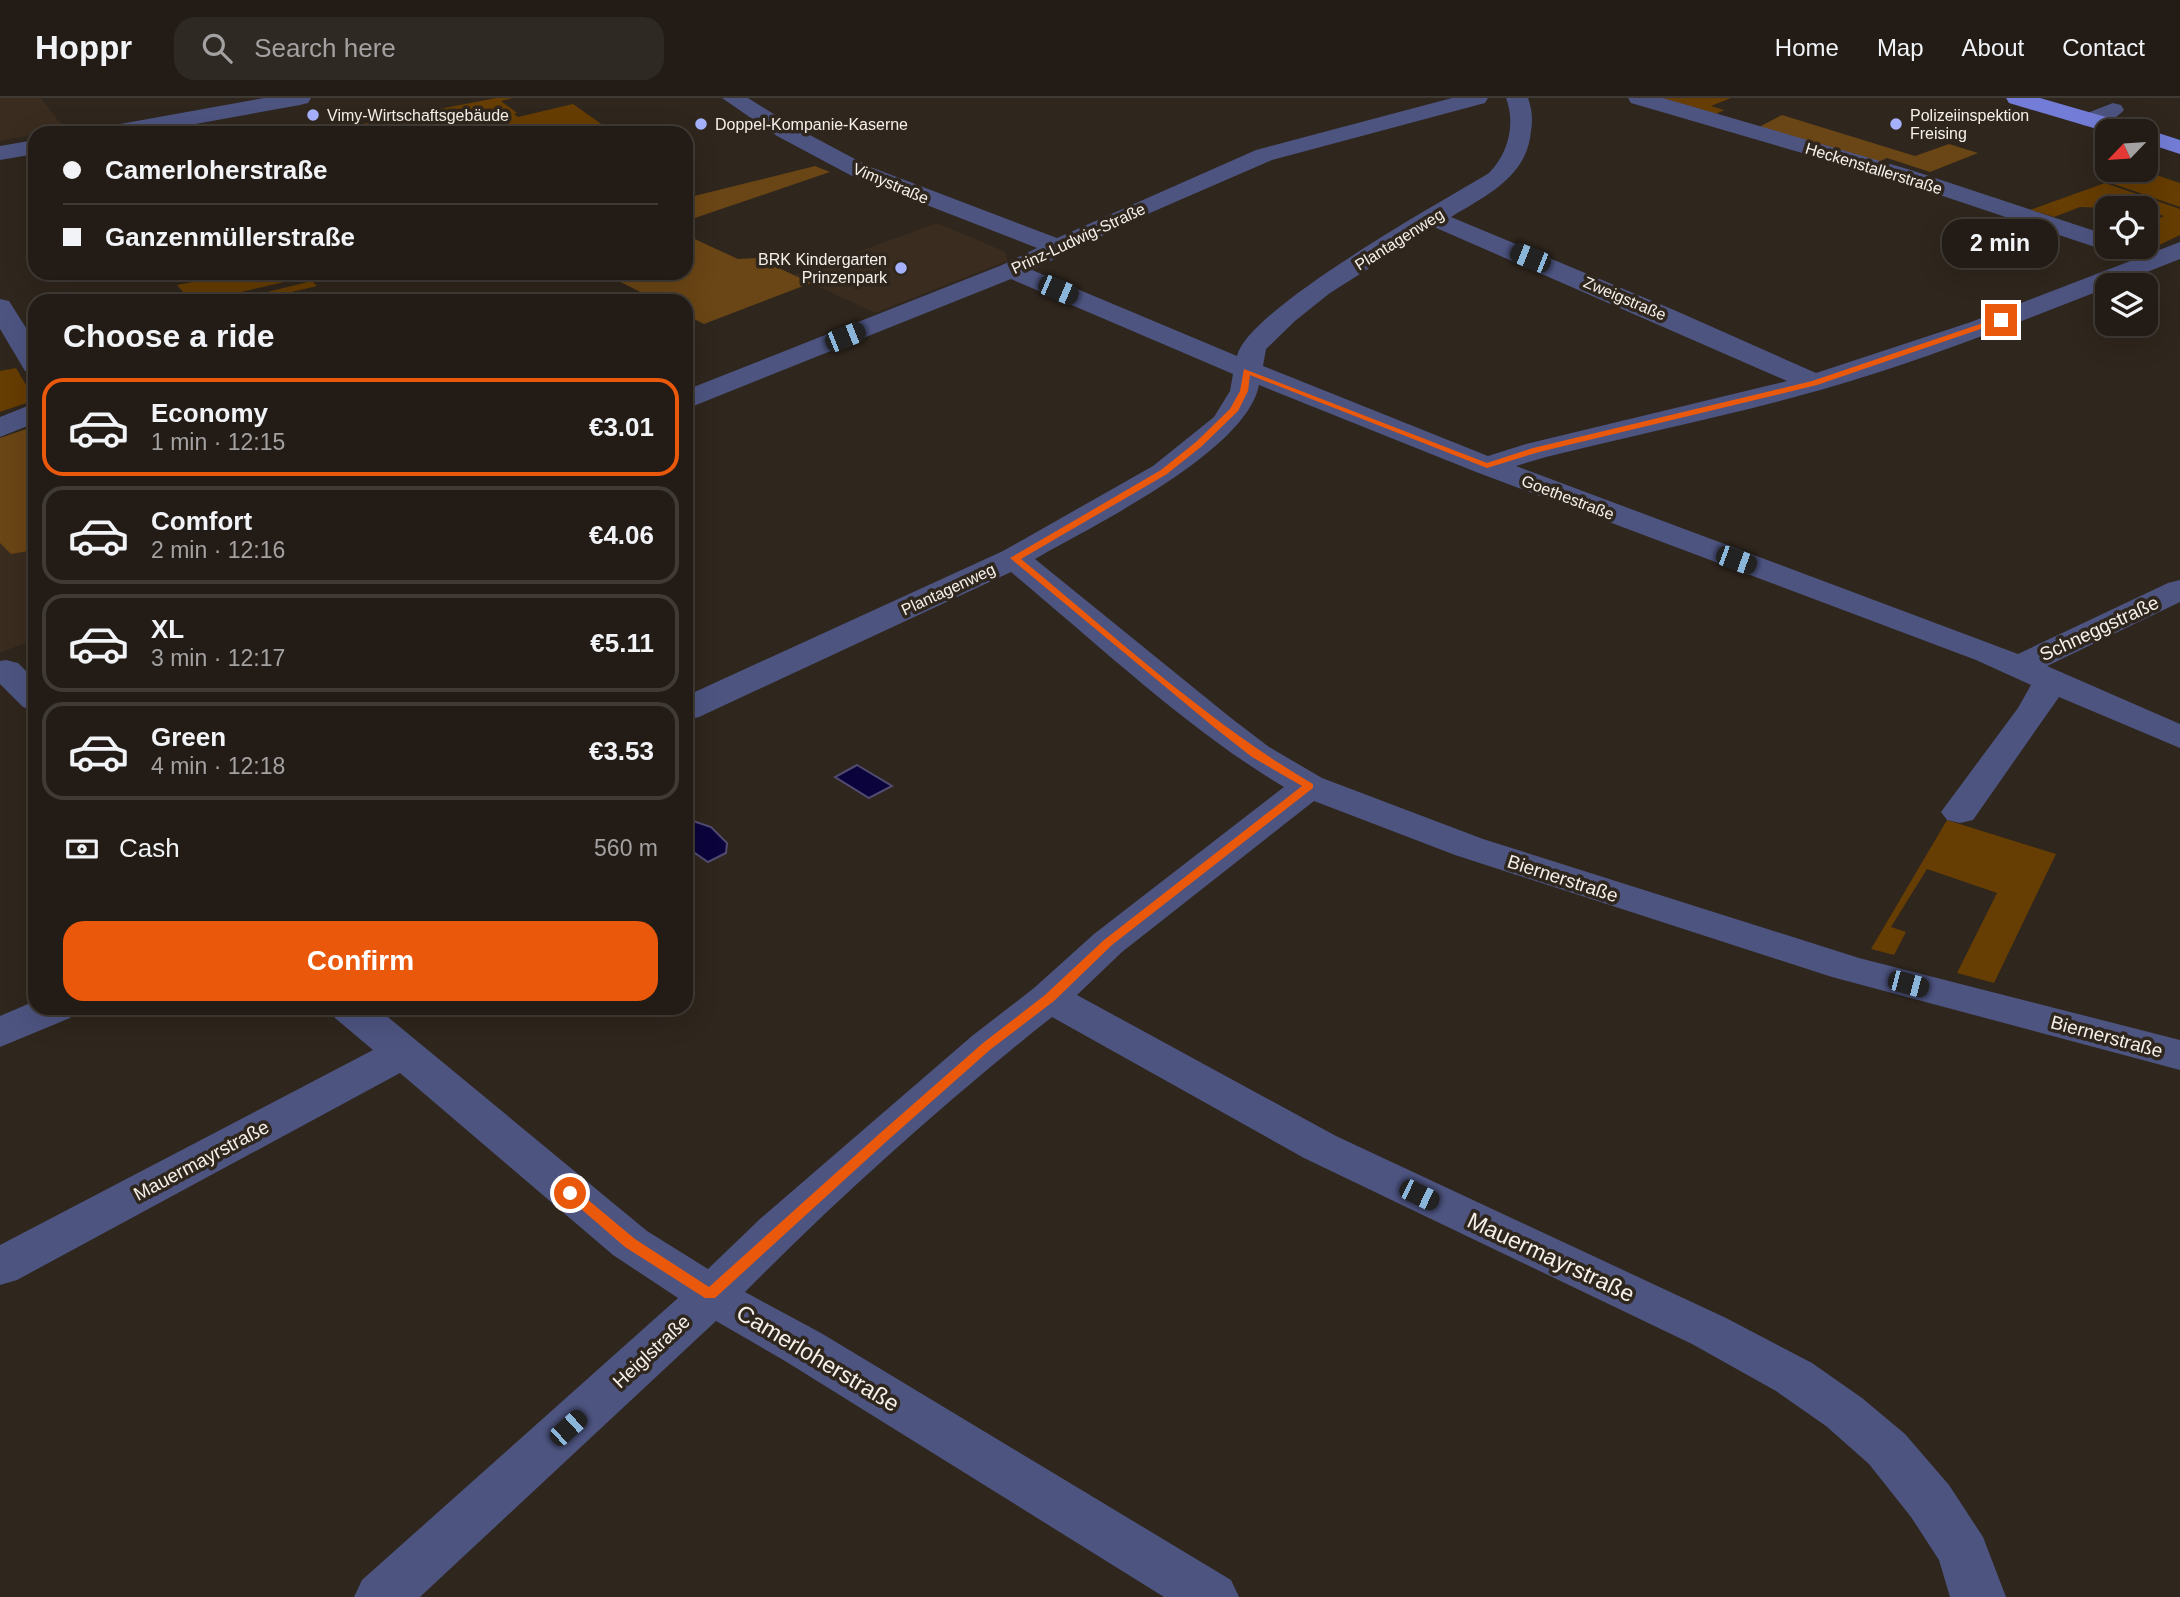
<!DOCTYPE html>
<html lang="en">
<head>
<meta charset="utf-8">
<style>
  :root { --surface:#231c16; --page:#2f2923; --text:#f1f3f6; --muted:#a3a1a1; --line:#403a35; --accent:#ea580c }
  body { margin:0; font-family:Helvetica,sans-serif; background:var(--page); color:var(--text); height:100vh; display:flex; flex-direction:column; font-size:26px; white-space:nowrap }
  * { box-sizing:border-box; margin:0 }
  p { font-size:23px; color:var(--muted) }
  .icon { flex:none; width:38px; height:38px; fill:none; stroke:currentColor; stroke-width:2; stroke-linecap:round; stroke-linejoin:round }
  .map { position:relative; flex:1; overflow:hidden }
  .sheet { position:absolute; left:28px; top:196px; width:665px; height:721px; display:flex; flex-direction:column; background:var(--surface); border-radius:21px; box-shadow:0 7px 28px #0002,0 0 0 2px var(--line) }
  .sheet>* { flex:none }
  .banner { position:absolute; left:28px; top:28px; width:665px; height:154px; border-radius:21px; box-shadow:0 7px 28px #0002,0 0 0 2px var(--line); display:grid; align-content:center; height:154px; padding:0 35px; background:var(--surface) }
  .needle { width:46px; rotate:245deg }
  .buttons { position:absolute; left:2095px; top:21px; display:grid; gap:14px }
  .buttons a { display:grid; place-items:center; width:63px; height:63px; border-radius:14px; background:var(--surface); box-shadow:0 7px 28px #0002,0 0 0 2px var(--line); font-size:35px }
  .end { position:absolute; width:32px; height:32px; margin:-16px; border:9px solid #ea580c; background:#fff; box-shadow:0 0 0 4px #fff }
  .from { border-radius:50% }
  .bubble { position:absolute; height:49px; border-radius:21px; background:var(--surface); box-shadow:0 7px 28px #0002,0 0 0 2px var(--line); font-size:23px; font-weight:800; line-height:49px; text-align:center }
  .car { position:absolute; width:21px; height:42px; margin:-21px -10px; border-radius:9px; box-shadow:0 0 5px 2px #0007; background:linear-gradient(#222 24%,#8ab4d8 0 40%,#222 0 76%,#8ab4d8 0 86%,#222 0) }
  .banner b { display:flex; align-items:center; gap:24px; height:66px; font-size:26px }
  .banner b+b { border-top:2px solid var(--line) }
  .banner i { width:18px; height:18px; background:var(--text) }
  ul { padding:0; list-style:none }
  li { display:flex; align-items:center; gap:21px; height:98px; margin:0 14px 10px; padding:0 21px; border:4px solid var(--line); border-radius:21px }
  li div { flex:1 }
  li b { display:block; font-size:26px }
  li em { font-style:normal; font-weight:800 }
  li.current { border-color:var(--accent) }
  li>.icon { width:63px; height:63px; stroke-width:1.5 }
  h2 { padding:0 35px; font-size:32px; line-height:84px }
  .pay { display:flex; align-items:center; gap:18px; height:77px; padding:0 35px; font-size:26px }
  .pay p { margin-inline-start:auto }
  .cta { display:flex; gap:14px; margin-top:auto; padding:14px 35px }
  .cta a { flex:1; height:80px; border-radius:21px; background:var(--accent); color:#fff; font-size:28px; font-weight:800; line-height:80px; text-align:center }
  header { display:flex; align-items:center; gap:42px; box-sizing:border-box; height:98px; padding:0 35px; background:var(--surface); border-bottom:2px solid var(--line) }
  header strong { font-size:33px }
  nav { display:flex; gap:38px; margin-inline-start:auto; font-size:24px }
  .search { width:490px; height:63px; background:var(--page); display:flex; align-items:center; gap:18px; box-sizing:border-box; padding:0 24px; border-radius:21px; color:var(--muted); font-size:26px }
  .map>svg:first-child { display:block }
</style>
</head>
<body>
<header>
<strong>Hoppr</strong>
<div class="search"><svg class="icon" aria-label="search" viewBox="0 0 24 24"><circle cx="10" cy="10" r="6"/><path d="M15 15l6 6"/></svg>Search here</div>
<nav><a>Home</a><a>Map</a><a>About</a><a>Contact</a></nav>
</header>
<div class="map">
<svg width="2180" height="1499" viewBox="0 0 2180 1499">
  <rect width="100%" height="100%" fill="#2f261d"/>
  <!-- built -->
  <path fill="#3a2c1e" d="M 0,0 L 41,0 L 65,31 L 0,43 Z
    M 937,125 L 1001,152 L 1006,155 L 1007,163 L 875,215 L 794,177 Z
    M 0,445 L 11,456 L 35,452 L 35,541 L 0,555 Z"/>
  <!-- green -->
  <path fill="#663d02" d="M 496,0 L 513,0 L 501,3 L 517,15 L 514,16 L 518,19 L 573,6 L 614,35 L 408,35 L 404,30 L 424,26 L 414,16 Z
    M 1662,0 L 1731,0 L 1711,8 L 1724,12 L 1716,16 Z
    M 407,17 L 414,25 L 389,30 L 393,35 L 318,35 Z
    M 2141,72 L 2180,85 L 2180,109 L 2108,84 Z
    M 2105,85 L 2180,111 L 2180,137 L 2155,149 L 2143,149 L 2146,149 L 2146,127 L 2164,118 L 2124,105 L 2109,110 L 2080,109 L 2054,119 L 2030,112 Z
    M 239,175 L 323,175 L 202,203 L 191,203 L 177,187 Z
    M 312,183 L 317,188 L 254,203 L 230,203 Z
    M 16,270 L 35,302 L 0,314 L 0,273 Z
    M 1947,722 L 2056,756 L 1994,885 L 1957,875 L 1997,795 L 1927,771 L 1891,829 L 1906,834 L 1894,857 L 1871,851 Z"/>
  <!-- forest -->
  <path fill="#6a4515" d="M 1782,17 L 1915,58 L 1949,46 L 1978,55 L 1930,74 L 1887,60 L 1876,65 L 1759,29 Z
    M 815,68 L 830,74 L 686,123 L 686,100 Z
    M 686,137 L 738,161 L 757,160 L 811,185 L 704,226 L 686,217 L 686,203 L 658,203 L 603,175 L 686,175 Z
    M 35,328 L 35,452 L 11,456 L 0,445 L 0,340 Z"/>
  <!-- water -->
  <path fill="#0b043c" stroke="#514b70" stroke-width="2" d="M 857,667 L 892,688 L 869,700 L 835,679 Z
    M 693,723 L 711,729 L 727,745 L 726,755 L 708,764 L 692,753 L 694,744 L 686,736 L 686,729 Z"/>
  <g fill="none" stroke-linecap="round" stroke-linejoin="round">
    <!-- minor -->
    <path fill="#4d5480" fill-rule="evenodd" d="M 264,0 L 311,0 L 308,5 L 300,7 L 146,35 L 98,35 L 101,30 L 109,28 Z
      M 722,0 L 748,0 L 793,28 L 868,68 L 1057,140 L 1256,52 L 1452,0 L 1488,0 L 1485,5 L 1272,62 L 1143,118 L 1032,172 L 1237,258 C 1248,211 1441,104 1489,75 C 1508,56 1516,26 1506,0 L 1528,0 C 1532,11 1533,22 1531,33 C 1527,79 1487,97 1451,119 L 1674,212 L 1816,275 L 1971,224 L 2180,144 L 2180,161 C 2064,206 1946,256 1824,291 C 1732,317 1638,336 1546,359 L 1516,368 L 2018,556 L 2168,485 L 2180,482 L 2180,504 L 2047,568 L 2180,626 L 2180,650 L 2059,599 L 1973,722 L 1960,725 L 1947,722 L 1941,714 L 2018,610 L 2031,587 L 1976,562 L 1476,374 L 1259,287 C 1246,354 1092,428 1035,461 L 1231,620 L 1269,649 L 1322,680 L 1483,741 L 1859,860 L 2180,942 L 2180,972 L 1832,879 L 1455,757 L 1314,703 L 1122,854 L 1077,897 L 1336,1038 L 1726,1220 L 1812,1265 L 1862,1300 L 1905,1336 L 1949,1387 L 1983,1439 L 2006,1499 L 1950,1499 L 1939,1462 L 1911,1419 L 1869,1366 L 1826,1328 L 1776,1293 L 1692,1246 L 1304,1060 L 1052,919 C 946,1003 840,1098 745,1194 L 821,1235 L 1231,1482 L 1239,1499 L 1164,1499 L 785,1263 L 716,1223 L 420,1499 L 354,1499 L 362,1482 L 678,1200 L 613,1157 L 400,975 L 17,1182 L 0,1187 L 0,1147 L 373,952 L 335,920 L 329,910 L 377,910 L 647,1133 L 708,1171 L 761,1120 L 972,938 L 1034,890 L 1094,836 L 1284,689 C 1187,631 1098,546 1011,474 L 699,619 L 686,622 L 686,598 L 1003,453 L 1153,368 L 1214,319 L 1230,293 L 1233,276 L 1011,181 L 686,311 L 686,292 L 1002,167 L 1037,150 L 852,78 L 777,38 ZM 1434,129 L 1787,283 L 1526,346 L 1488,358 L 1263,268 L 1266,251 L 1295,223 L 1330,195 Z
      M 1628,0 L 1663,0 L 1911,72 L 2107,137 L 2107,149 L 2117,149 L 2107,152 L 2098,150 L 1895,82 L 1631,5 Z
      M 2113,5 L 2121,7 L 2124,12 C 2115,23 2095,30 2082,27 L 2079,22 L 2082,17 Z
      M 35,42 L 35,56 L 0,62 L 0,48 Z
      M 0,201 L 9,203 L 35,244 L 35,275 L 25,273 L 0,231 Z
      M 35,305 L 35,325 L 0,339 L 0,319 Z
      M 6,562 L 18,565 L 35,582 L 35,613 L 23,609 L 0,586 L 0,563 Z
      M 35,903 L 35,910 L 76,910 L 70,920 L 0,949 L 0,918 Z"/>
    <!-- major -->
    <path fill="#737dd7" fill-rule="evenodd" d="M 2006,0 L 2040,0 L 2137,28 L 2140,33 L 2146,31 L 2180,42 L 2180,56 L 2146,45 L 2146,33 L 2107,34 L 2009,5 Z"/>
  </g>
  <!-- route -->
  <path fill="#ea580c" d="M 2001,219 L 2004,223 L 1817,287 L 1539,354 L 1487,370 L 1250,277 L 1248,293 L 1238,313 L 1202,348 L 1167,376 L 1021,461 C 1115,538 1207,624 1313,686 L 1313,690 L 1112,847 L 1054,903 L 991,951 L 887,1043 L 715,1200 L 705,1200 L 625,1149 L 566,1098 L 566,1091 L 575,1091 L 635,1141 L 709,1189 L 878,1037 L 983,945 L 1045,897 L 1104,842 L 1302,688 L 1252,659 L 1215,630 L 1010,460 L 1161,372 L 1196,344 L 1230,311 L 1240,293 L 1244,271 L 1487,365 L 1533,350 L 1812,283 Z"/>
  <!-- markers -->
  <g fill="#a6b1fc" stroke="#2f261d" stroke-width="2.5">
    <circle cx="313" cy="17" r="7"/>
    <circle cx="701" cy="26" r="7"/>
    <circle cx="1896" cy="26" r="7"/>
    <circle cx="901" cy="170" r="7"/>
  </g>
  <g text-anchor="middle" stroke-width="7" stroke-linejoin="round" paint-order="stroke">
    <!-- far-poi labels -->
    <g font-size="16" fill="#f5f0e9" stroke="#2f261d" text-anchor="start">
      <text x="327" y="23">Vimy-Wirtschaftsgebäude</text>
      <text x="1910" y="23">Polizeiinspektion<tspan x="1910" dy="18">Freising</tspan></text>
      <text x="715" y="32">Doppel-Kompanie-Kaserne</text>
      <text x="887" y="167" text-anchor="end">BRK Kindergarten<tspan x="887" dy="18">Prinzenpark</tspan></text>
    </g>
    <!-- far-street labels -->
    <g font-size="16" fill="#f5f0e9" stroke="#2f261d">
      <text transform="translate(1874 70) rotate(17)" y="6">Heckenstallerstraße</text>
      <text transform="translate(891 85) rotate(23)" y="6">Vimystraße</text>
      <text transform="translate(1078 140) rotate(-25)" y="6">Prinz-Ludwig-Straße</text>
      <text transform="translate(1399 141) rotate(-32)" y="6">Plantagenweg</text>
      <text transform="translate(1625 200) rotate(23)" y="6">Zweigstraße</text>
      <text transform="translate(1568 399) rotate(21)" y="6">Goethestraße</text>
      <text transform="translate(948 491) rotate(-25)" y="6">Plantagenweg</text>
    </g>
    <!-- street labels -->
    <g font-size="19" fill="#f5f0e9" stroke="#2f261d">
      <text transform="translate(2099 530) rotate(-25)" y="7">Schneggstraße</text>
      <text transform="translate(1563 780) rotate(18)" y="7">Biernerstraße</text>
      <text transform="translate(2107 938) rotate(15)" y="7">Biernerstraße</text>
      <text transform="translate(201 1062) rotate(-28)" y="7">Mauermayrstraße</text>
      <text transform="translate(651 1253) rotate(-43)" y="7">Heiglstraße</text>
    </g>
    <!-- near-street labels -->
    <g font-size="23" fill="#f5f0e9" stroke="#2f261d">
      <text transform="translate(1551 1159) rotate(25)" y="8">Mauermayrstraße</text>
      <text transform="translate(818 1260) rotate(31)" y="8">Camerloherstraße</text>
    </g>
  </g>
</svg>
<div class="buttons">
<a><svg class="needle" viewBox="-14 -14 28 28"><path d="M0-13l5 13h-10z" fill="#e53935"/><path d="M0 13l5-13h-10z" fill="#a3a1a1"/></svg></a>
<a><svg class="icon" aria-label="locate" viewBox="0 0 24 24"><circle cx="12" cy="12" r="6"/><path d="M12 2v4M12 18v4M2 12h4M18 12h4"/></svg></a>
<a><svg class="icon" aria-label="layers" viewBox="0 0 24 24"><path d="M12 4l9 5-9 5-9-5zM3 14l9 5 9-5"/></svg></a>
</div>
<i class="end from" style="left:570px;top:1095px"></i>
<i class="end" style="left:2001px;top:222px"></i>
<div class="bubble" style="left:1942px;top:121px;width:116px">2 min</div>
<i class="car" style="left:1530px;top:160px;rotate:292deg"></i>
<i class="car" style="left:1058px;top:192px;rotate:113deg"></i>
<i class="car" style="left:845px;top:239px;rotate:68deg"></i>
<i class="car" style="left:1736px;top:462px;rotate:110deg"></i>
<i class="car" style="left:1908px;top:886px;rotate:105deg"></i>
<i class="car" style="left:1419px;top:1097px;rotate:116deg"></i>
<i class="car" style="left:568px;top:1330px;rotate:48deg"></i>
<div class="banner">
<b><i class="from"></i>Camerloherstraße</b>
<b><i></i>Ganzenmüllerstraße</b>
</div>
<section class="sheet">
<h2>Choose a ride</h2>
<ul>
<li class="current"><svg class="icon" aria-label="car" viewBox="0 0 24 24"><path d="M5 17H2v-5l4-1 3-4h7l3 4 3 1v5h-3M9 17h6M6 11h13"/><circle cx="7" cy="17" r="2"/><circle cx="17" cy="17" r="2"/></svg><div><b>Economy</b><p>1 min · 12:15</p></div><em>€3.01</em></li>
<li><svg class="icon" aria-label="car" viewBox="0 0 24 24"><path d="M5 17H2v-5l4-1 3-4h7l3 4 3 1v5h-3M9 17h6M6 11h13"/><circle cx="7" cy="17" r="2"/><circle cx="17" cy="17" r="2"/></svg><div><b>Comfort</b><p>2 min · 12:16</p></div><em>€4.06</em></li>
<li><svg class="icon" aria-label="car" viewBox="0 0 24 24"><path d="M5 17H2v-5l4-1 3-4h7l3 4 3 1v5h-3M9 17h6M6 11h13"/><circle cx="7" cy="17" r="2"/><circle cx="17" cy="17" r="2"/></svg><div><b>XL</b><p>3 min · 12:17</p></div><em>€5.11</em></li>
<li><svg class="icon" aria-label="car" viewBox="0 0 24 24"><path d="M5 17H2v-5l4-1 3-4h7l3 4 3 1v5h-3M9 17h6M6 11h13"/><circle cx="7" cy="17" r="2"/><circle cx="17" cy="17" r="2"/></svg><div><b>Green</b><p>4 min · 12:18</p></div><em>€3.53</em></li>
</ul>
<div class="pay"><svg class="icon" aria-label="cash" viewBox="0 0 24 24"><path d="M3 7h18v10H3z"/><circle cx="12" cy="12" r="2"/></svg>Cash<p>560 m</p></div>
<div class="cta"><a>Confirm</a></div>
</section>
</div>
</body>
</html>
